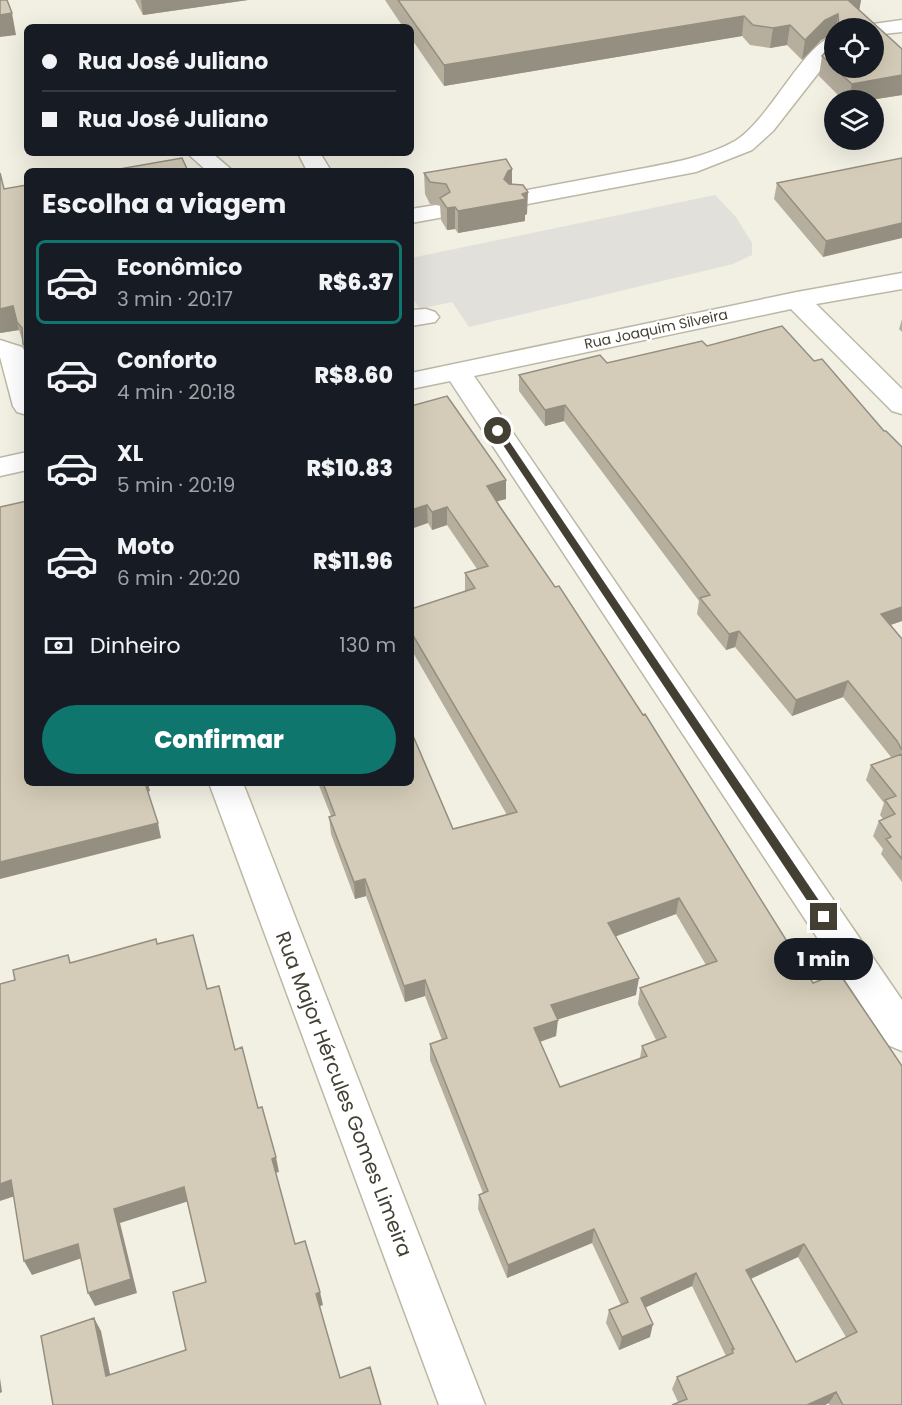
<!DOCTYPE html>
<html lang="pt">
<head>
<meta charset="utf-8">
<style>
  :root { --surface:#171b24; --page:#20242c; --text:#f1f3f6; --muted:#9ea1a6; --line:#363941; --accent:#0f766e }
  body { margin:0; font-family:Poppins,sans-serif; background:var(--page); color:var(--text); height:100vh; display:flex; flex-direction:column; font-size:22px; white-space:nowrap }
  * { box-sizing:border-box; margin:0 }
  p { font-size:20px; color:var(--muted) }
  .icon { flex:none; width:33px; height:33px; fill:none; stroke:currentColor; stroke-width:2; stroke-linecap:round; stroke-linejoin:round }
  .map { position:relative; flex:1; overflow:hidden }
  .sheet { position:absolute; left:24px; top:168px; width:390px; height:618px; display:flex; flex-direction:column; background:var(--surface); border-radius:9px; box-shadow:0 6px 24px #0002 }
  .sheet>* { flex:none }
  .hud { position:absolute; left:24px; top:24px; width:390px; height:132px; border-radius:9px; box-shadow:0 6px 24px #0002; display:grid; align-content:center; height:132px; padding:0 18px; background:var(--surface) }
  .tools { position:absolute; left:824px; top:18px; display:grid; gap:12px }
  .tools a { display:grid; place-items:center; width:60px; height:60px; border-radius:50%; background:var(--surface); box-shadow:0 6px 24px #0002; font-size:30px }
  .end { position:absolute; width:27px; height:27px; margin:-14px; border:8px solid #443f33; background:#fff; box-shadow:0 0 0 3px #fff }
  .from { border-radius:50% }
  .bubble { position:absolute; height:42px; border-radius:21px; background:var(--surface); box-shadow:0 6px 24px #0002; font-size:20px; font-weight:800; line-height:42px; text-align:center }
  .hud b { display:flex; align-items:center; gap:21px; height:57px; font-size:22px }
  .hud b+b { border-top:2px solid var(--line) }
  .hud i { width:15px; height:15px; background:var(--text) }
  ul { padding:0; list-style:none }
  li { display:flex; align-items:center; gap:18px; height:84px; margin:0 12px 9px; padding:0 6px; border:3px solid transparent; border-radius:9px }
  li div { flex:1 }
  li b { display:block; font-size:22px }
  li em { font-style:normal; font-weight:800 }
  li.active { border-color:var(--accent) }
  li>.icon { width:54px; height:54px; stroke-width:1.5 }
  h2 { padding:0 18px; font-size:27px; line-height:72px }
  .pay { display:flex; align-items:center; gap:15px; height:66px; padding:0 18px; font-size:22px }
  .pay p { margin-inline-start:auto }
  .cta { display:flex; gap:12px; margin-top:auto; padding:12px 18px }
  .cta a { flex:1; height:69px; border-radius:36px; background:var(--accent); color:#fff; font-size:24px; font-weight:800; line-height:69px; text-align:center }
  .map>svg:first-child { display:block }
</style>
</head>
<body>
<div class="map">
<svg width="902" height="1405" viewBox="0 0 902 1405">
  <rect width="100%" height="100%" fill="#f2efe3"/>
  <!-- parking -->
  <path fill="#e2e0db" d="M 715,195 L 736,217 L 752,243 L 752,255 L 733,264 L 469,327 L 452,302 L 420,309 L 411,296 L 411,258 Z"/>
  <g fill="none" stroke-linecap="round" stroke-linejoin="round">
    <!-- minor casing -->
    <g stroke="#bdb8a5" stroke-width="3">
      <path id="minor" d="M 902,20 L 902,32 L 873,35 L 873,28 L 863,28 L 866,25 Z
        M 834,36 L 834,53 L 773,131 L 752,150 L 696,172 L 517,206 L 509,204 L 505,199 L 509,194 L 517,192 C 554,185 592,178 629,171 C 665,164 702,159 735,141 C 768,122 804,43 834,36 Z
        M 187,153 L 212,153 L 233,171 L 207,171 Z
        M 298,153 L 320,153 L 331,171 L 307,171 Z
        M 436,205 L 444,207 L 448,212 L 444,217 L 411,223 L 411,209 Z
        M 902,273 L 902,289 L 816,304 L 902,389 L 902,414 L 892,411 L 791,309 L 474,376 L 902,1000 L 902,1051 L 888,1045 L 450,381 L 411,389 L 411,373 L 797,292 Z
        M 426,309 L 435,312 L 439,317 L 435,322 L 411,326 L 411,310 Z
        M 0,340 L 22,347 L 26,353 L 27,415 L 17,412 L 13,406 L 0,357 Z
        M 27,452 L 27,470 L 0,476 L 0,458 Z
        M 209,783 L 243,783 L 485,1405 L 439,1405 Z"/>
    </g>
    <!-- minor -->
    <use href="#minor" fill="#fff" fill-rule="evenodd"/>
  </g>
  <!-- wall -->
  <path fill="#b6af9e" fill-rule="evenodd" d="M 135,0 L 248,0 L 143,15 Z
    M 385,0 L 861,0 L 859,10 L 902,49 L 902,95 L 870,100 L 843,100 L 819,76 L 822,56 L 873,28 L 834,28 L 834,34 L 821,40 L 802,60 L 787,45 L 770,48 L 750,45 L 742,36 L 444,86 L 411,38 L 411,27 L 403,27 Z
    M 902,158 L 823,257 L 774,199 L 777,183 Z
    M 0,173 L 4,189 L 24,346 L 19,330 L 0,333 Z
    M 424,173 L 512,185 L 527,214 L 525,215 L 525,221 L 458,233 L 455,229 L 447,230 L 441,220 L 440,205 L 430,204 L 425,194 Z
    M 902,319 L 902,332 L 899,329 Z
    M 707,346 L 814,361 L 884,431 L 902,447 L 902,621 L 890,625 L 902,639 L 902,882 L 881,854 L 883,849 L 873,836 L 879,821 L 883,819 L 880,815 L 884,803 L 866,780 L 871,765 L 892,758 L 891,757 L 843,697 L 792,716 L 735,647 L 726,650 L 697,614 L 699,601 L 564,421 L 545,426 L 519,391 L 519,375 L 607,363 Z
    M 411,406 L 506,499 L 497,501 L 555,587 L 643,715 L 902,1405 L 829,1405 L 829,1403 L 825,1405 L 672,1405 L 678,1402 L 672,1389 L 677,1377 L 726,1356 L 692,1286 L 646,1307 L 650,1337 L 619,1350 L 606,1323 L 609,1310 L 621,1305 L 592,1243 L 507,1278 L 478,1209 L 479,1195 L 483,1193 L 430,1060 L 430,1044 L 442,1040 L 425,996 L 405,1002 L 366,896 L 355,899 L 331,834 L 329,817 L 331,816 L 318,783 L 411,783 L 453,829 L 507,815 L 411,649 L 411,609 L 465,592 L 465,573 L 477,569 L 447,525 L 432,530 L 428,523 ZM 676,914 L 706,965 L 640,988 L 638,1004 L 656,1040 L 642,1046 L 640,1058 L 560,1087 L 540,1042 L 556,1036 L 557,1019 L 636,995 L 616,936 ZM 798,1257 L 846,1337 L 796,1362 L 751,1279 Z"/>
  <!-- shaded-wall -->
  <path fill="#948f81" d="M 141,0 L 248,0 L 143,15 Z
    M 847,0 L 861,0 L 858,17 Z
    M 12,13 L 16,35 L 0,37 L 0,15 Z
    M 838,14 L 836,28 L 834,28 L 834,34 L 821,40 L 802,60 L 805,40 L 825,20 Z
    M 744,16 L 742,36 L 444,86 L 444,65 Z
    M 790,25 L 787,45 L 770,48 L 773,28 Z
    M 902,75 L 902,95 L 870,100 L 848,100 L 852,84 Z
    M 512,169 L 512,191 L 504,179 L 508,171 Z
    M 528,192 L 527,214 L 525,215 L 525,221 L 458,233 L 458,211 Z
    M 455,207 L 455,229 L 447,230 L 447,208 Z
    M 902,223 L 902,238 L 823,257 L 826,241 Z
    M 13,306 L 19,330 L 0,333 L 0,309 Z
    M 26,343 L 27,348 L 27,359 L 23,344 Z
    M 565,405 L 564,421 L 545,426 L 545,410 Z
    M 506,480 L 506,499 L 487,504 L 487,486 Z
    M 427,505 L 428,523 L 411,529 L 411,510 Z
    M 447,507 L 447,525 L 432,530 L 432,512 Z
    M 902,607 L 902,621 L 876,630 L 881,614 Z
    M 739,631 L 735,647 L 726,650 L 729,634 Z
    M 848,681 L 843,697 L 792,716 L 796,700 Z
    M 145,783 L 148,783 L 150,791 L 147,792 Z
    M 158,823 L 161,838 L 0,879 L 0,862 Z
    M 365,879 L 366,896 L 355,899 L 354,882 Z
    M 679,898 L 676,914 L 606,940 L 608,923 Z
    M 639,978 L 636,995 L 550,1022 L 551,1005 Z
    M 425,980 L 425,996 L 405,1002 L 404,986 Z
    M 558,1020 L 556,1036 L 533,1044 L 534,1028 Z
    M 276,1157 L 279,1172 L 275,1173 L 272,1159 Z
    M 11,1180 L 18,1195 L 0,1201 L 0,1184 Z
    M 184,1187 L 189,1201 L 120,1223 L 137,1293 L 95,1306 L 88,1293 L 114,1209 Z
    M 594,1229 L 592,1243 L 507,1278 L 508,1265 Z
    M 78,1244 L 85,1257 L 32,1275 L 24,1261 Z
    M 804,1244 L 798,1257 L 741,1283 L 746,1270 Z
    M 696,1273 L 692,1286 L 638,1311 L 641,1298 Z
    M 320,1292 L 323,1305 L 318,1307 L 316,1294 Z
    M 94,1318 L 101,1331 L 113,1388 L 106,1376 Z
    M 653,1324 L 650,1337 L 619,1350 L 622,1337 Z
    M 0,1378 L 2,1392 L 0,1393 Z
    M 836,1392 L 829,1403 L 825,1405 L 807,1405 Z"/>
  <!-- building -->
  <path fill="#d4ccb8" stroke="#948f81" stroke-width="1.5" fill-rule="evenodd" d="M 0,0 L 7,0 L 12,13 L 0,15 Z
    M 398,0 L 848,0 L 902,49 L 902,75 L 852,84 L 834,68 L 873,68 L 873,28 L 839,28 L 838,14 L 825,20 L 805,40 L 790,25 L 773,28 L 753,25 L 744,16 L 444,65 Z
    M 834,42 L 834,67 L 822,56 Z
    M 182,158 L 188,171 L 108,171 Z
    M 902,158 L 902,223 L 826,241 L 777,183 Z
    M 506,159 L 512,169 L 508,171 L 504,179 L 509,184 L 523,185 L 528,192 L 522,194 L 526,199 L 458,211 L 455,207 L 447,208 L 440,198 L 450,192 L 446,184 L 430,182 L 424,173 Z
    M 0,173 L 4,189 L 27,185 L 27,347 L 26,343 L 23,344 L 22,328 L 17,322 L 13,306 L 0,309 Z
    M 782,326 L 814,361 L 822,359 L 884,431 L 886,431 L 902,447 L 902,607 L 881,614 L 902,639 L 902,750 L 897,741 L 848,681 L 796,700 L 739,631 L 729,634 L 700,598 L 710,595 L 565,405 L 545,410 L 519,375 L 600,355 L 607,363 L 702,341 L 707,346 Z
    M 447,396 L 506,480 L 487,486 L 500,507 L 555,587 L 559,586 L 643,715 L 645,714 L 813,983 L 839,973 L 902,1066 L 902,1405 L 843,1405 L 836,1392 L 807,1405 L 672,1405 L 687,1399 L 677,1377 L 733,1353 L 732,1349 L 734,1349 L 696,1273 L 641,1298 L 653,1324 L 622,1337 L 609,1310 L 628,1302 L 594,1229 L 508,1265 L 479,1195 L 488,1191 L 430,1044 L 447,1038 L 425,980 L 404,986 L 365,879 L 354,882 L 329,817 L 335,815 L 323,783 L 411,783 L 411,731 L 453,829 L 517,812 L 411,632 L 411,609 L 475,588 L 465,573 L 488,566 L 447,507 L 432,512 L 427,505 L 411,510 L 411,406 ZM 679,898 L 717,961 L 640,988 L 666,1037 L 642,1046 L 647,1056 L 560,1087 L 534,1028 L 558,1020 L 551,1005 L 639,978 L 608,923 ZM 804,1244 L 857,1332 L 796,1362 L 746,1270 Z
    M 27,501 L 27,783 L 145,783 L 158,823 L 0,862 L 0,507 Z
    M 902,754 L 902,859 L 886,839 L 891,837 L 879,821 L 895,814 L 885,800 L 896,796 L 871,765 Z
    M 193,935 L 207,989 L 219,986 L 235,1050 L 242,1047 L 258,1108 L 262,1107 L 276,1157 L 272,1159 L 295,1244 L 305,1241 L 320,1292 L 316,1294 L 340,1378 L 370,1367 L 381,1405 L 53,1405 L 41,1336 L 94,1318 L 106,1376 L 186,1350 L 173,1292 L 206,1282 L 184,1187 L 114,1209 L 131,1279 L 88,1293 L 78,1244 L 24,1261 L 11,1180 L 0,1184 L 0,984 L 15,980 L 13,970 L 68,955 L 70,963 L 156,939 L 157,944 Z"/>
  <!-- route -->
  <path fill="#443f33" d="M 498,428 L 501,429 L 828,914 L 828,920 L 820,920 L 495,433 L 494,431 Z"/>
  <g text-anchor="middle" stroke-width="4.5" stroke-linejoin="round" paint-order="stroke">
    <!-- far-street labels -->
    <g font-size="14" fill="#443f33" stroke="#fff">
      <text transform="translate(656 329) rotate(-12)" y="5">Rua Joaquim Silveira</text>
    </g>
    <!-- near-street labels -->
    <g font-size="20" fill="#443f33" stroke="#fff">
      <text transform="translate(344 1094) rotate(69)" y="7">Rua Major Hércules Gomes Limeira</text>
    </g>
  </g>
</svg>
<div class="tools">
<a><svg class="icon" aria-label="locate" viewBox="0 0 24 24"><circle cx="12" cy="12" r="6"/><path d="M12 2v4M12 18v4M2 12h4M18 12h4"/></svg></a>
<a><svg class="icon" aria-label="layers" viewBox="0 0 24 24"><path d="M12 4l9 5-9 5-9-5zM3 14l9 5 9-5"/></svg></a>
</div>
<i class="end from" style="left:498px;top:431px"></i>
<i class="end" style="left:824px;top:917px"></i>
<div class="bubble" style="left:774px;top:938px;width:99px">1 min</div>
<div class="hud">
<b><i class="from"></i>Rua José Juliano</b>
<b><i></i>Rua José Juliano</b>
</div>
<section class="sheet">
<h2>Escolha a viagem</h2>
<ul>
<li class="active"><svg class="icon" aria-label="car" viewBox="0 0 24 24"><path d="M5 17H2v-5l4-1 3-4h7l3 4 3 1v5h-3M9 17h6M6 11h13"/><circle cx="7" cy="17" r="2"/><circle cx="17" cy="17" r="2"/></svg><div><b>Econômico</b><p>3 min · 20:17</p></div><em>R$6.37</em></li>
<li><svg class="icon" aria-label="car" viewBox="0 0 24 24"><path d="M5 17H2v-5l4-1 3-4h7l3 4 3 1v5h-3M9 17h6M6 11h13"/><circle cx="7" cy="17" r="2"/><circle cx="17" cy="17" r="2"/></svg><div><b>Conforto</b><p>4 min · 20:18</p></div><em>R$8.60</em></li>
<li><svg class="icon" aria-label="car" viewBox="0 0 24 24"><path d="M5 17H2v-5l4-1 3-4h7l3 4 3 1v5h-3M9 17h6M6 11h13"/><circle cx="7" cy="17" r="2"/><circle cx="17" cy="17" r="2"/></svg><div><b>XL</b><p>5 min · 20:19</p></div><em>R$10.83</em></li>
<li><svg class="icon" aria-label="car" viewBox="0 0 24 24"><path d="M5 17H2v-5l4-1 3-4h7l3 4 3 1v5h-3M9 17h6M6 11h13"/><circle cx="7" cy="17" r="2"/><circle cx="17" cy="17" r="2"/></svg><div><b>Moto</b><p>6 min · 20:20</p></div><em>R$11.96</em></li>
</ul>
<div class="pay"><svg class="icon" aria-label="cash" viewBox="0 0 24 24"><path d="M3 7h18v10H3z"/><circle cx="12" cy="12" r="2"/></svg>Dinheiro<p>130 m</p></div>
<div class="cta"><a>Confirmar</a></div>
</section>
</div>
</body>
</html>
